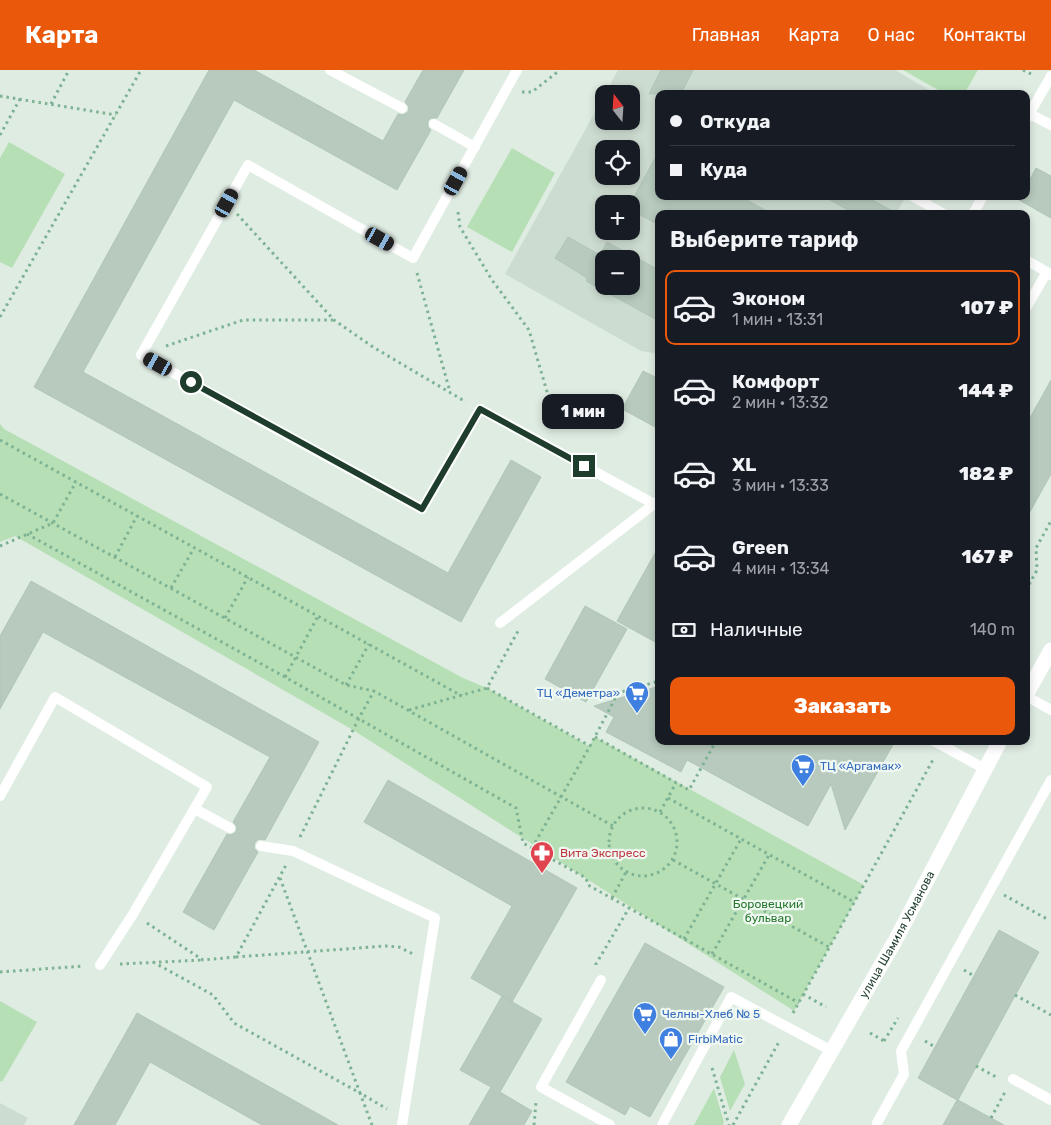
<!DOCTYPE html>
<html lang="ru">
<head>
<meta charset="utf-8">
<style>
  :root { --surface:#171b24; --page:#242831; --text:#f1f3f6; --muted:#9ea1a6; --line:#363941; --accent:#ea580c }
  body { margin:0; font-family:Rubik,sans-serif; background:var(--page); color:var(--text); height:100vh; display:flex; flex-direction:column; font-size:19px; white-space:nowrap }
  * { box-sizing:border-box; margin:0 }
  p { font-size:16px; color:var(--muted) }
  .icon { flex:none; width:28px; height:28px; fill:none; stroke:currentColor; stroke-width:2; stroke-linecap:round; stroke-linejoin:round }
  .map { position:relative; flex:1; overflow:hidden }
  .drawer { position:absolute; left:655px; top:140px; width:375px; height:535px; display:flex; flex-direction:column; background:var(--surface); border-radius:10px; box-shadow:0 2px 8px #0003 }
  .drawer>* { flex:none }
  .banner { position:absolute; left:655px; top:20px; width:375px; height:110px; border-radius:10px; box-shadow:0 2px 8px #0003; display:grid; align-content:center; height:110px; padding:0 15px; background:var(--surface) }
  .needle { width:32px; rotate:343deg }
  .fabs { position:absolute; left:595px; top:15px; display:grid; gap:10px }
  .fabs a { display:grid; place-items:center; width:45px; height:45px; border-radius:10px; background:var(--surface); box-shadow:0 2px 8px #0003; font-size:25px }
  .end { position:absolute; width:22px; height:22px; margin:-11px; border:6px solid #1f3d2c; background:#fff; box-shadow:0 0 0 2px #fff }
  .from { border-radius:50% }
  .bubble { position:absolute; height:35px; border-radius:10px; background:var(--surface); box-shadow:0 2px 8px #0003; font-size:16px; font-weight:800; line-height:35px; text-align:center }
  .car { position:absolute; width:15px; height:30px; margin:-15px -8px; border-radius:6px; box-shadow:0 0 4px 1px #0007; background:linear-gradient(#222 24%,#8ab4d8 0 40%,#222 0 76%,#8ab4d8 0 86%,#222 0) }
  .banner b { display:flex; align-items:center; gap:18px; height:48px; font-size:19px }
  .banner b+b { border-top:1px solid var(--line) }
  .banner i { width:12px; height:12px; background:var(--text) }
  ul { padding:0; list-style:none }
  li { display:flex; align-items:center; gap:15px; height:75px; margin:0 10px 8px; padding:0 5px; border:2px solid transparent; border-radius:10px }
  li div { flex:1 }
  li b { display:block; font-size:19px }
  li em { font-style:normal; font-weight:800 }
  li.active { border-color:var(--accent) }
  li>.icon { width:45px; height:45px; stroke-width:1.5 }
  h2 { padding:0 15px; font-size:22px; line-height:60px }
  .pay { display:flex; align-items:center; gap:12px; height:55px; padding:0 15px; font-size:19px }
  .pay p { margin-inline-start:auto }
  .cta { display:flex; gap:10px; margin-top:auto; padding:10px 15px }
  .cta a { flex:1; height:58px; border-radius:10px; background:var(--accent); color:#fff; font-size:20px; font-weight:800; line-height:58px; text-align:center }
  header { display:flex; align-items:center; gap:30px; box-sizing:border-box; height:70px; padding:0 25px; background:var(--accent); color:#fff }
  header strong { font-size:24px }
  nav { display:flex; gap:28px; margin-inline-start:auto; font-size:18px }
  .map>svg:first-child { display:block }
</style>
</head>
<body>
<header>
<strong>Карта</strong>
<nav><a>Главная</a><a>Карта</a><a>О нас</a><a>Контакты</a></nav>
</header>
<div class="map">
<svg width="1051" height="1055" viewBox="0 0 1051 1055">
  <rect width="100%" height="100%" fill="#dfece2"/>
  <!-- built -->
  <path fill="#cddcd1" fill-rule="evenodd" d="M 618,0 L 895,0 L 936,24 L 659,24 L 659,126 L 906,126 L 896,144 L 659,144 L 659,286 L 654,283 L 641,281 L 505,204 L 604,26 L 604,51 L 631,51 L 631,24 L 605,24 ZM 604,79 L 631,79 L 631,106 L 604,106 ZM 604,134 L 631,134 L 631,161 L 604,161 ZM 604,189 L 631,189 L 631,216 L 604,216 Z
    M 0,1033 L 28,1048 L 24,1055 L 0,1055 Z"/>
  <!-- green -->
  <path fill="#b7dfb6" d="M 903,0 L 978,0 L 964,24 L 945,24 Z
    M 9,72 L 65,104 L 12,198 L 0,192 L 0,88 Z
    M 512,78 L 555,103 L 512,182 L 467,157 Z
    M 0,354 L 4,359 L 463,608 L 487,618 L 589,676 L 595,667 L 864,815 L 794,941 L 353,660 L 15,466 L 0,472 Z
    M 0,931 L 37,952 L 2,1012 L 0,1011 Z
    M 734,980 L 745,1014 L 730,1041 L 720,1007 Z
    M 714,1018 L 724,1052 L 723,1055 L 694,1055 Z"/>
  <!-- building -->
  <path fill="#b7cabd" stroke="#b1c6b7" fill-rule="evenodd" d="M 209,0 L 254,0 L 383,71 L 398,44 L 403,45 L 408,42 L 409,37 L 405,32 L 423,0 L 464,0 L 437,48 L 431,48 L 428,51 L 428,57 L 431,60 L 397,120 L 234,30 L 83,302 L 448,503 L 511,390 L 541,407 L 461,552 L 34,317 Z
    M 661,0 L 693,0 L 681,24 L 649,24 Z
    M 659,81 L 659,126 L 740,126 L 772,144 L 659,144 L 659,155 L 631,140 L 631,134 L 630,134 Z
    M 1036,98 L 1051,106 L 1051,148 L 1019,130 L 1021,126 L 1026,126 L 1026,117 Z
    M 823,126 L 865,126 L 898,144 L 855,144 Z
    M 568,167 L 600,185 L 607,172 L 659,200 L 659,251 L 586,211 L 587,208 L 555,188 ZM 604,189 L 631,189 L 631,216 L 604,216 Z
    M 643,301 L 659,309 L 659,359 L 622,339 Z
    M 1051,310 L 1051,404 L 1026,449 L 1026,355 Z
    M 659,476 L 659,574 L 617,551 Z
    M 31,511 L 319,672 L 265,770 L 259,769 L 255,772 L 254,778 L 258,782 L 214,860 L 183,842 L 227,764 L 231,765 L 236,762 L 237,757 L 233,752 L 270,687 L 43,562 L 0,639 L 0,566 Z
    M 585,536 L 627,559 L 586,632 L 545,609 Z
    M 659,616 L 659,671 L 895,671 L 845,760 L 831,714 L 808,756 L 687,690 L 681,702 L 606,662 L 614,647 L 594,636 Z
    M 388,710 L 577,818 L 512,932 L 471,908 L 512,836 L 364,752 Z
    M 999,860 L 1039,882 L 958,1030 L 1004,1055 L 943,1055 L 957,1030 L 918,1008 Z
    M 645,873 L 724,917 L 650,1047 L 630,1036 L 625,1045 L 566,1012 Z
    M 502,926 L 542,949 L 500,1022 L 532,1041 L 524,1055 L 469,1055 L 491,1017 L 460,1000 Z
    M 137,943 L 338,1055 L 262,1055 L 150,992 L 115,1055 L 74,1055 Z"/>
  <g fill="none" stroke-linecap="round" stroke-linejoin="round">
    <!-- path -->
    <path stroke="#7db292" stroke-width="3" stroke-dasharray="2.5 4" stroke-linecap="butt" d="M 1023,0 L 1033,5
      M 522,22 L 532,22 L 560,0
      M 0,26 L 116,45
      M 51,34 L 69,0
      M 0,65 L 20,29
      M 458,142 L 460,157 L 492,210 L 529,260 L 552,339 L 551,359
      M 237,144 L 334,250 L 373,277 L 466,332
      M 417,203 L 450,322
      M 0,247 L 141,0
      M 166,276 L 243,250 L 333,250
      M 0,370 L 462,626
      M 0,424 L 346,615 L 374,621 L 613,756
      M 27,464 L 285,607 L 516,738 L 523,773 L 586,808 L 588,815 L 799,933
      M 0,476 L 53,453 L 76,412
      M 115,487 L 137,446
      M 171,518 L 194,478
      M 1026,520 L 1037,500 L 1036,478 L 1051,451
      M 225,548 L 248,507
      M 285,607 L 318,546
      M 346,615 L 369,574
      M 487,618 L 590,676
      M 409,640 L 487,618 L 518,561
      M 595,667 L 689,720 L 716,671
      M 668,728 L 854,832
      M609 772a34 34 0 1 1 68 0a34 34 0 1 1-68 0Z
      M 660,742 L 676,713
      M 300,767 L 359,648 L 374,621
      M 532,778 L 590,676 L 618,623 L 659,611
      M 673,790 L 829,877
      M 280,808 L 360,1023 L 387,1039
      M 1004,825 L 1047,849
      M 612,828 L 626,802
      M 147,853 L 203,890 L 236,887 L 286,795
      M 684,869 L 741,769
      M 712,884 L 769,785
      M 236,887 L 386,876 L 399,877 L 413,884
      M 153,892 L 213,925 L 234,953 L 360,1023 L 372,1055
      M 120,894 L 203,890
      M 596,895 L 596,894 L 629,838
      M 964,900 L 974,906
      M 0,902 L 84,896
      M 803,924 L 826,937
      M 1015,925 L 1051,945
      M 793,943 L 934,688
      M 870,963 L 886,972
      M 884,971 L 898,948
      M 925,971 L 935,977
      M 976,996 L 998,1008
      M 712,998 L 729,1055
      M 991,1048 L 1005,1022
      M 534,1055 L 536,1032
      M 733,1055 L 780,970"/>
    <!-- lane -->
    <path stroke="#fff" stroke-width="10" d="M 330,0 L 402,38
      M 517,0 L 413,188 L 248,95 L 141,285 L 422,439 L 480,339 L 654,434
      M 1030,44 L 1051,55
      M 1026,50 L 1051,6
      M 434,54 L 475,77
      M 912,126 L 944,144
      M 973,144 L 983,126
      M 1026,190 L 1047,202
      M 1026,238 L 1047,202 L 1051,205
      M 500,553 L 658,431
      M 1026,626 L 1051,640
      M 934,671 L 985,699
      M 0,726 L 55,627 L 207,717 L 133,844 L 100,895
      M 195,739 L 230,758
      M 261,776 L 293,781 L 435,848 L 402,1055
      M 601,910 L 541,1017 L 610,1055
      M 1013,1009 L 1051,1030
      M 877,1053 L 904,1004 L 901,981 L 1051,710
      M 662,1055 L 731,927 L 832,981"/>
    <!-- street -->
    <g stroke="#fff" stroke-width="15">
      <path d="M 1026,625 L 1051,580"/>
      <path id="s1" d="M 789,1055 L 895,871 L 1000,671"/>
    </g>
  </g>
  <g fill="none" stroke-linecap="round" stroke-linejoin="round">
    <!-- route -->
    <path stroke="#1f3d2c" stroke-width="6" d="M 191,312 L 422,439 L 480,339 L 584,396"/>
  </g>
  <!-- icons -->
  <defs>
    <g id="supermarket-pin" transform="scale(1.25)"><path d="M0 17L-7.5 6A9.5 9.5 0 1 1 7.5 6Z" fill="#3f7fe0" stroke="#f0f8f2"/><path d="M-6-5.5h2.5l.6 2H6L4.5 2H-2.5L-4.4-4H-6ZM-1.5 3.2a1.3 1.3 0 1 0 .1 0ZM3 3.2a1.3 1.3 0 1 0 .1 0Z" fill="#fff"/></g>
    <g id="pharmacy-pin" transform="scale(1.25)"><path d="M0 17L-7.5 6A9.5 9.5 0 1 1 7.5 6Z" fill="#e0444e" stroke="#f0f8f2"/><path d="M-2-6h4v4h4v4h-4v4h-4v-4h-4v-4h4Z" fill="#fff"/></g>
    <g id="shop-pin" transform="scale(1.25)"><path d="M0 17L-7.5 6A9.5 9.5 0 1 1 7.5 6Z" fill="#3f7fe0" stroke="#f0f8f2"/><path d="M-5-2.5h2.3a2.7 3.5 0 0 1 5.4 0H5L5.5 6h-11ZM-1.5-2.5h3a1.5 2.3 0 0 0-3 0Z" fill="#fff"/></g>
  </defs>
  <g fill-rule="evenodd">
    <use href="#supermarket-pin" x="637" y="623"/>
    <use href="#supermarket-pin" x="803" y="696"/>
    <use href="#pharmacy-pin" x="542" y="783"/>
    <use href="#supermarket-pin" x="645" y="944"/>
    <use href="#shop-pin" x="671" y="969"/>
  </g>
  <g text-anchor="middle" stroke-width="4.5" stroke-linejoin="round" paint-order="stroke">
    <!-- shop labels -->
    <g font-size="12" fill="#366cbe" stroke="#f0f8f2" text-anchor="start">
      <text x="620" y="627" text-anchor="end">ТЦ «Деметра»</text>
      <text x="820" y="700">ТЦ «Аргамак»</text>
      <text x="662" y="948">Челны-Хлеб № 5</text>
      <text x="688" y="973">FirbiMatic</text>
    </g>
    <!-- health labels -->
    <g font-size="12" fill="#be3a42" stroke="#f0f8f2" text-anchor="start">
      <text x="560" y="787">Вита Экспресс</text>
    </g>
    <!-- park labels -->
    <g font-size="12" fill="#25782d" stroke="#f0f8f2">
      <text x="768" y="838">Боровецкий<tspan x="768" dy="14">бульвар</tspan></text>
    </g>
    <!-- street labels -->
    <g font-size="12" fill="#1f3d2c" stroke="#f0f8f2">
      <text dy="4" stroke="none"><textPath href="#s1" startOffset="219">улица Шамиля Усманова</textPath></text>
    </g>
  </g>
</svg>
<div class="fabs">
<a><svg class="needle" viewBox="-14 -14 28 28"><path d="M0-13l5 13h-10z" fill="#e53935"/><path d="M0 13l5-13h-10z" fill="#9ea1a6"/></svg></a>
<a><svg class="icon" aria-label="locate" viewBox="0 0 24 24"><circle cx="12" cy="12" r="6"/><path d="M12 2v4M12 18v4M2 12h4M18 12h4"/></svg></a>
<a>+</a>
<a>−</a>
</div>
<i class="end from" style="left:191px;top:312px"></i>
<i class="end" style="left:584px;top:396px"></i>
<div class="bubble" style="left:542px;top:324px;width:82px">1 мин</div>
<i class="car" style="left:456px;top:111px;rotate:29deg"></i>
<i class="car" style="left:227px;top:133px;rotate:29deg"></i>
<i class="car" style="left:380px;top:169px;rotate:119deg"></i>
<i class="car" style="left:158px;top:294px;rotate:299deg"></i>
<div class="banner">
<b><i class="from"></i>Откуда</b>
<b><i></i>Куда</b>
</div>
<section class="drawer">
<h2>Выберите тариф</h2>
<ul>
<li class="active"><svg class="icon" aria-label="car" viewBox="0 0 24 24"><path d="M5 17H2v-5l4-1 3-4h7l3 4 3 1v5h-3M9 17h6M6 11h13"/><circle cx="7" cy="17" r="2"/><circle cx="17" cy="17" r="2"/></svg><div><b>Эконом</b><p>1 мин · 13:31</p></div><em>107 ₽</em></li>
<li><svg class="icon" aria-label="car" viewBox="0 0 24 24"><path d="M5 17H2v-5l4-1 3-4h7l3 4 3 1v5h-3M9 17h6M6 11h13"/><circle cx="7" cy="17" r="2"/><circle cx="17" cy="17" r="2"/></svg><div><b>Комфорт</b><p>2 мин · 13:32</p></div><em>144 ₽</em></li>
<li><svg class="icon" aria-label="car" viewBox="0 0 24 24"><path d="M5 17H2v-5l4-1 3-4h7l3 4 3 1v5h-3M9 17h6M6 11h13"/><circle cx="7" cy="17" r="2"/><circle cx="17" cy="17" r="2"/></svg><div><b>XL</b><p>3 мин · 13:33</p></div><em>182 ₽</em></li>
<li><svg class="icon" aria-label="car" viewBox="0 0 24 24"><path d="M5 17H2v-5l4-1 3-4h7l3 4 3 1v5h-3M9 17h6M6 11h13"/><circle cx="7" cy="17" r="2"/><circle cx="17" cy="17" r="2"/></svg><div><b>Green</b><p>4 мин · 13:34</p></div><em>167 ₽</em></li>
</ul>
<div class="pay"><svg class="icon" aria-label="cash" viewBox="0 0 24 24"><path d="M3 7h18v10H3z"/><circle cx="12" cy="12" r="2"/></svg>Наличные<p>140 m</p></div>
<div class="cta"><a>Заказать</a></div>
</section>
</div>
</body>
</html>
